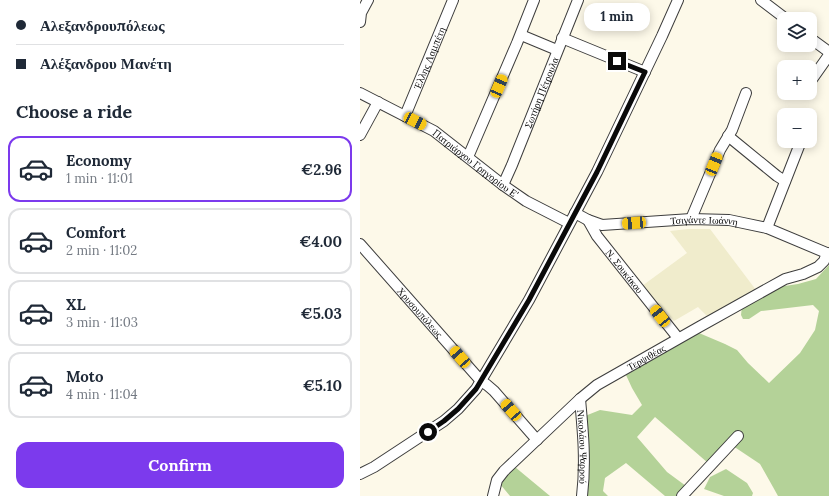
<!DOCTYPE html>
<html lang="en">
<head>
<meta charset="utf-8">
<style>
  :root { --surface:#fff; --page:#f6f6f7; --text:#1f2937; --muted:#747a83; --line:#e0e1e3; --accent:#7c3aed }
  body { margin:0; font-family:Lora,serif; background:var(--page); color:var(--text); height:100vh; display:flex; flex-direction:column; font-size:15px; white-space:nowrap }
  * { box-sizing:border-box; margin:0 }
  p { font-size:13px; color:var(--muted) }
  .icon { flex:none; width:22px; height:22px; fill:none; stroke:currentColor; stroke-width:2; stroke-linecap:round; stroke-linejoin:round }
  .map { position:relative; flex:1; overflow:hidden }
  .side { display:flex; flex-direction:column; background:var(--surface); width:360px }
  .side>* { flex:none }
  .guide { display:grid; align-content:center; height:88px; padding:0 16px; background:var(--surface) }
  .fabs { position:absolute; left:417px; top:12px; display:grid; gap:8px }
  .fabs a { display:grid; place-items:center; width:40px; height:40px; border-radius:8px; background:var(--surface); box-shadow:0 2px 10px #0003; font-size:20px }
  .end { position:absolute; width:18px; height:18px; margin:-9px; border:5px solid #0a0a0a; background:#fff; box-shadow:0 0 0 2px #fff }
  .from { border-radius:50% }
  .bubble { position:absolute; height:28px; border-radius:12px; background:var(--surface); box-shadow:0 2px 10px #0003; font-size:13px; font-weight:800; line-height:28px; text-align:center }
  .car { position:absolute; width:12px; height:24px; margin:-12px -6px; border-radius:5px; box-shadow:0 0 3px 1px #0007; background:linear-gradient(#f5c518 24%,#345 0 40%,#f5c518 0 76%,#345 0 86%,#f5c518 0) }
  .guide b { display:flex; align-items:center; gap:14px; height:38px; font-size:15px }
  .guide b+b { border-top:1px solid var(--line) }
  .guide i { width:10px; height:10px; background:var(--text) }
  ul { padding:0; list-style:none }
  li { display:flex; align-items:center; gap:12px; height:66px; margin:0 8px 6px; padding:0 8px; border:2px solid var(--line); border-radius:12px }
  li div { flex:1 }
  li b { display:block; font-size:15px }
  li em { font-style:normal; font-weight:800 }
  li.active { border-color:var(--accent) }
  li>.icon { width:36px; height:36px; stroke-width:1.5 }
  h2 { padding:0 16px; font-size:18px; line-height:48px }
  .action { display:flex; gap:8px; margin-top:auto; padding:8px 16px }
  .action a { flex:1; height:46px; border-radius:12px; background:var(--accent); color:#fff; font-size:16px; font-weight:800; line-height:46px; text-align:center }
  main { display:flex; flex:1; min-height:0 }
  .map>svg:first-child { display:block }
</style>
</head>
<body>
<main>
<section class="side">
<div class="guide">
<b><i class="from"></i>Αλεξανδρουπόλεως</b>
<b><i></i>Αλέξανδρου Μανέτη</b>
</div>
<h2>Choose a ride</h2>
<ul>
<li class="active"><svg class="icon" aria-label="car" viewBox="0 0 24 24"><path d="M5 17H2v-5l4-1 3-4h7l3 4 3 1v5h-3M9 17h6M6 11h13"/><circle cx="7" cy="17" r="2"/><circle cx="17" cy="17" r="2"/></svg><div><b>Economy</b><p>1 min · 11:01</p></div><em>€2.96</em></li>
<li><svg class="icon" aria-label="car" viewBox="0 0 24 24"><path d="M5 17H2v-5l4-1 3-4h7l3 4 3 1v5h-3M9 17h6M6 11h13"/><circle cx="7" cy="17" r="2"/><circle cx="17" cy="17" r="2"/></svg><div><b>Comfort</b><p>2 min · 11:02</p></div><em>€4.00</em></li>
<li><svg class="icon" aria-label="car" viewBox="0 0 24 24"><path d="M5 17H2v-5l4-1 3-4h7l3 4 3 1v5h-3M9 17h6M6 11h13"/><circle cx="7" cy="17" r="2"/><circle cx="17" cy="17" r="2"/></svg><div><b>XL</b><p>3 min · 11:03</p></div><em>€5.03</em></li>
<li><svg class="icon" aria-label="car" viewBox="0 0 24 24"><path d="M5 17H2v-5l4-1 3-4h7l3 4 3 1v5h-3M9 17h6M6 11h13"/><circle cx="7" cy="17" r="2"/><circle cx="17" cy="17" r="2"/></svg><div><b>Moto</b><p>4 min · 11:04</p></div><em>€5.10</em></li>
</ul>
<div class="action"><a>Confirm</a></div>
</section>
<div class="map">
<svg width="469" height="496" viewBox="0 0 469 496">
  <rect width="100%" height="100%" fill="#fdf9e9"/>
  <!-- farmland -->
  <path fill="#f0eccc" d="M 328,229 L 350,229 L 396,290 L 348,317 L 338,307 L 314,321 L 282,286 L 327,253 L 310,231 Z"/>
  <!-- forest -->
  <path fill="#b4d298" d="M 469,265 L 469,496 L 418,496 L 413,487 L 400,464 L 376,448 L 363,445 L 348,463 L 295,417 L 277,437 L 307,472 L 326,486 L 316,496 L 305,496 L 266,463 L 245,478 L 243,491 L 248,496 L 225,496 L 225,416 L 240,410 L 272,415 L 282,405 L 272,388 L 266,375 L 339,333 L 365,344 L 377,350 L 388,363 L 409,383 L 440,353 L 455,330 L 459,311 L 453,305 L 401,311 L 389,319 L 383,319 L 381,315 L 382,306 L 418,287 L 438,284 L 456,279 Z
    M 155,467 L 190,496 L 150,496 L 140,484 Z
    M 366,469 L 387,483 L 393,493 L 392,496 L 364,496 L 344,489 L 350,477 Z"/>
  <g fill="none" stroke-linecap="round" stroke-linejoin="round">
    <!-- minor casing -->
    <g stroke="#3d3d3d" stroke-width="12">
      <g id="minor">
        <path d="M 401,0 L 426,19"/>
        <path d="M 0,22 L 1,13 L 8,0"/>
        <path d="M 161,35 L 197,50"/>
        <path d="M 202,38 L 285,72"/>
        <path d="M 450,38 L 469,52"/>
        <path d="M 450,82 L 469,55"/>
        <path id="s1" d="M 0,93 L 74,131 L 143,185 L 166,201 L 209,223"/>
        <path id="s2" d="M 45,116 L 93,0"/>
        <path d="M 0,135 L 18,102"/>
        <path d="M 368,136 L 417,176 L 425,181"/>
        <path d="M 108,157 L 157,43 L 174,0"/>
        <path id="s3" d="M 143,185 L 152,165 L 218,0"/>
        <path id="s4" d="M 215,213 L 228,220 L 242,225 L 331,219 L 369,220 L 407,228 L 469,254"/>
        <path d="M 331,219 L 360,150 L 372,130 L 386,93"/>
        <path id="s5" d="M 228,220 L 237,236 L 318,338"/>
        <path d="M 407,228 L 441,141"/>
        <path id="s6" d="M 0,244 L 121,381 L 127,385 L 134,391 L 177,440"/>
        <path id="s7" d="M 220,399 C 223,431 226,463 222,496"/>
        <path d="M 0,474 L 14,467 L 84,421 L 98,409 L 116,389 L 169,300 L 237,172 L 302,36 L 318,0"/>
        <path id="s8" d="M 133,496 L 137,480 L 144,471 L 220,399 L 237,385 L 339,327 L 425,279 L 443,274 L 458,267 L 464,261 L 467,253"/>
        <path d="M 322,496 L 378,436"/>
      </g>
    </g>
    <!-- minor -->
    <use href="#minor" stroke="#fff" stroke-width="10"/>
  </g>
  <g fill="none" stroke-linecap="round" stroke-linejoin="round">
    <!-- route -->
    <path stroke="#0a0a0a" stroke-width="5" d="M 68,432 L 84,421 L 98,409 L 116,389 L 169,300 L 237,172 L 285,72 L 257,61"/>
  </g>
  <g text-anchor="middle" stroke-width="4" stroke-linejoin="round" paint-order="stroke">
    <!-- street labels -->
    <g font-size="10" fill="#0a0a0a" stroke="#fff">
      <text dy="4" stroke="none"><textPath href="#s2" startOffset="63">Έλλης Λαμπέτη</textPath></text>
      <text dy="4" stroke="none"><textPath href="#s3" startOffset="100">Σωτήρη Πέτρουλα</textPath></text>
      <text dy="4" stroke="none"><textPath href="#s1" startOffset="136">Πατριάρχου Γρηγορίου Ε'</textPath></text>
      <text dy="4" stroke="none"><textPath href="#s4" startOffset="132">Τσιγάντε Ιωάννη</textPath></text>
      <text dy="4" stroke="none"><textPath href="#s5" startOffset="63">Ν. Σουκάκου</textPath></text>
      <text dy="4" stroke="none"><textPath href="#s6" startOffset="91">Χρυσουπόλεως</textPath></text>
      <text dy="4" stroke="none"><textPath href="#s8" startOffset="211">Τερψιθέας</textPath></text>
      <text dy="4" stroke="none"><textPath href="#s7" startOffset="48">Νικολάου Ψαρρού</textPath></text>
    </g>
  </g>
</svg>
<div class="fabs">
<a><svg class="icon" aria-label="layers" viewBox="0 0 24 24"><path d="M12 4l9 5-9 5-9-5zM3 14l9 5 9-5"/></svg></a>
<a>+</a>
<a>−</a>
</div>
<i class="end from" style="left:68px;top:432px"></i>
<i class="end" style="left:257px;top:61px"></i>
<div class="bubble" style="left:224px;top:3px;width:66px">1 min</div>
<i class="car" style="left:139px;top:86px;rotate:23deg"></i>
<i class="car" style="left:55px;top:121px;rotate:117deg"></i>
<i class="car" style="left:354px;top:164px;rotate:22deg"></i>
<i class="car" style="left:274px;top:223px;rotate:266deg"></i>
<i class="car" style="left:300px;top:316px;rotate:322deg"></i>
<i class="car" style="left:100px;top:357px;rotate:319deg"></i>
<i class="car" style="left:151px;top:410px;rotate:319deg"></i>
</div>
</main>
</body>
</html>
